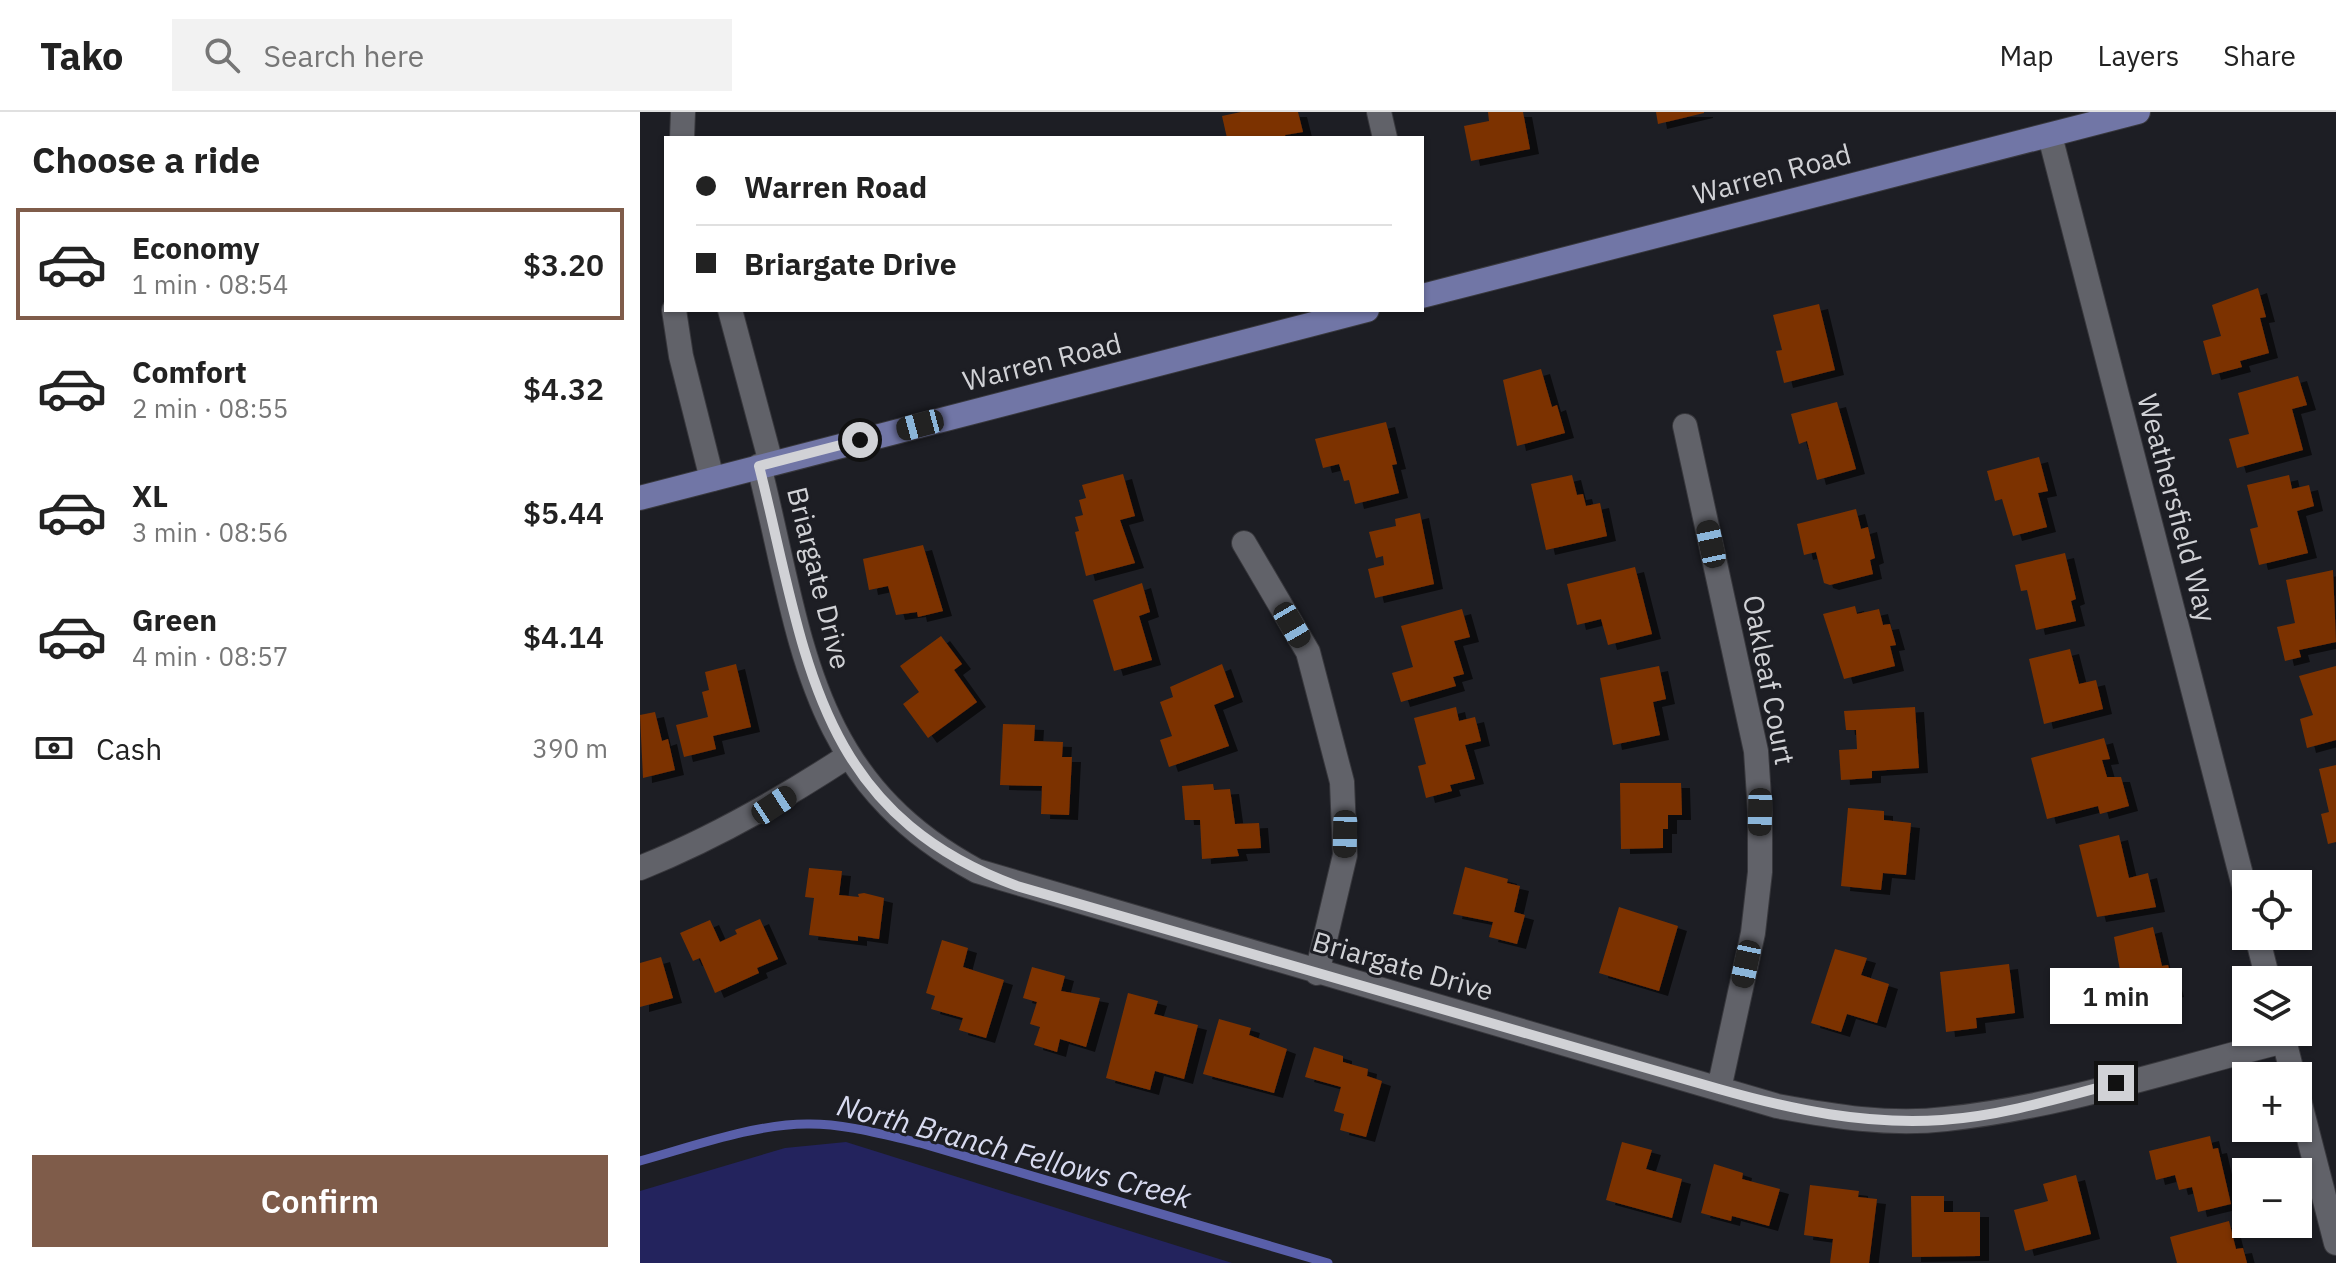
<!DOCTYPE html>
<html lang="en">
<head>
<meta charset="utf-8">
<style>
  :root { --surface:#fff; --page:#f2f2f2; --text:#222; --muted:#767676; --line:#e0e0e0; --accent:#7f5c4a }
  body { margin:0; font-family:"IBM Plex Sans",sans-serif; background:var(--page); color:var(--text); height:100vh; display:flex; flex-direction:column; font-size:30px; white-space:nowrap }
  * { box-sizing:border-box; margin:0 }
  p { font-size:26px; color:var(--muted) }
  .icon { flex:none; width:44px; height:44px; fill:none; stroke:currentColor; stroke-width:2; stroke-linecap:round; stroke-linejoin:round }
  .map { position:relative; flex:1; overflow:hidden }
  .side { display:flex; flex-direction:column; background:var(--surface); width:640px }
  .side>* { flex:none }
  .top-card { position:absolute; left:24px; top:24px; width:760px; height:176px; border-radius:0px; box-shadow:0 2px 6px #0004; display:grid; align-content:center; height:176px; padding:0 32px; background:var(--surface) }
  .controls { position:absolute; left:1592px; top:758px; display:grid; gap:16px }
  .controls a { display:grid; place-items:center; width:80px; height:80px; border-radius:0px; background:var(--surface); box-shadow:0 2px 6px #0004; font-size:40px }
  .end { position:absolute; width:36px; height:36px; margin:-18px; border:10px solid #d1d2d6; background:#111; box-shadow:0 0 0 4px #111 }
  .from { border-radius:50% }
  .bubble { position:absolute; height:56px; border-radius:0px; background:var(--surface); box-shadow:0 2px 6px #0004; font-size:26px; font-weight:600; line-height:56px; text-align:center }
  .car { position:absolute; width:24px; height:48px; margin:-24px -12px; border-radius:10px; box-shadow:0 0 6px 2px #0007; background:linear-gradient(#222 24%,#8ab4d8 0 40%,#222 0 76%,#8ab4d8 0 86%,#222 0) }
  .top-card b { display:flex; align-items:center; gap:28px; height:76px; font-size:30px }
  .top-card b+b { border-top:2px solid var(--line) }
  .top-card i { width:20px; height:20px; background:var(--text) }
  ul { padding:0; list-style:none }
  li { display:flex; align-items:center; gap:24px; height:112px; margin:0 16px 12px; padding:0 16px; border:4px solid transparent; border-radius:0px }
  li div { flex:1 }
  li b { display:block; font-size:30px }
  li em { font-style:normal; font-weight:600 }
  li.current { border-color:var(--accent) }
  li>.icon { width:72px; height:72px; stroke-width:1.5 }
  h2 { padding:0 32px; font-size:36px; line-height:96px }
  .pay { display:flex; align-items:center; gap:20px; height:88px; padding:0 32px; font-size:30px }
  .pay p { margin-inline-start:auto }
  .cta { display:flex; gap:16px; margin-top:auto; padding:16px 32px }
  .cta a { flex:1; height:92px; border-radius:0px; background:var(--accent); color:#fff; font-size:32px; font-weight:600; line-height:92px; text-align:center }
  header { display:flex; align-items:center; gap:48px; box-sizing:border-box; height:112px; padding:0 40px; background:var(--surface); border-bottom:2px solid var(--line) }
  header strong { font-size:38px }
  nav { display:flex; gap:44px; margin-inline-start:auto; font-size:28px }
  .search { width:560px; height:72px; background:var(--page); display:flex; align-items:center; gap:20px; box-sizing:border-box; padding:0 28px; border-radius:0px; color:var(--muted); font-size:30px }
  main { display:flex; flex:1; min-height:0 }
  .map>svg:first-child { display:block }
</style>
</head>
<body>
<header>
<strong>Tako</strong>
<div class="search"><svg class="icon" aria-label="search" viewBox="0 0 24 24"><circle cx="10" cy="10" r="6"/><path d="M15 15l6 6"/></svg>Search here</div>
<nav><a>Map</a><a>Layers</a><a>Share</a></nav>
</header>
<main>
<section class="side">
<h2>Choose a ride</h2>
<ul>
<li class="current"><svg class="icon" aria-label="car" viewBox="0 0 24 24"><path d="M5 17H2v-5l4-1 3-4h7l3 4 3 1v5h-3M9 17h6M6 11h13"/><circle cx="7" cy="17" r="2"/><circle cx="17" cy="17" r="2"/></svg><div><b>Economy</b><p>1 min · 08:54</p></div><em>$3.20</em></li>
<li><svg class="icon" aria-label="car" viewBox="0 0 24 24"><path d="M5 17H2v-5l4-1 3-4h7l3 4 3 1v5h-3M9 17h6M6 11h13"/><circle cx="7" cy="17" r="2"/><circle cx="17" cy="17" r="2"/></svg><div><b>Comfort</b><p>2 min · 08:55</p></div><em>$4.32</em></li>
<li><svg class="icon" aria-label="car" viewBox="0 0 24 24"><path d="M5 17H2v-5l4-1 3-4h7l3 4 3 1v5h-3M9 17h6M6 11h13"/><circle cx="7" cy="17" r="2"/><circle cx="17" cy="17" r="2"/></svg><div><b>XL</b><p>3 min · 08:56</p></div><em>$5.44</em></li>
<li><svg class="icon" aria-label="car" viewBox="0 0 24 24"><path d="M5 17H2v-5l4-1 3-4h7l3 4 3 1v5h-3M9 17h6M6 11h13"/><circle cx="7" cy="17" r="2"/><circle cx="17" cy="17" r="2"/></svg><div><b>Green</b><p>4 min · 08:57</p></div><em>$4.14</em></li>
</ul>
<div class="pay"><svg class="icon" aria-label="cash" viewBox="0 0 24 24"><path d="M3 7h18v10H3z"/><circle cx="12" cy="12" r="2"/></svg>Cash<p>390 m</p></div>
<div class="cta"><a>Confirm</a></div>
</section>
<div class="map">
<svg width="1696" height="1151" viewBox="0 0 1696 1151">
  <defs>
    <filter id="shadow"><feDropShadow dx="9" dy="5" stdDeviation="0" flood-color="#0009"/></filter>
  </defs>
  <rect width="100%" height="100%" fill="#1d1e24"/>
  <!-- green -->
  <path fill="#23235d" d="M 206,1030 L 592,1151 L 0,1151 L 0,1079 L 145,1036 Z"/>
  <g fill="none" stroke-linecap="round" stroke-linejoin="round">
    <!-- stream -->
    <path stroke="#595fa9" stroke-width="9" d="M 0,1049 C 51,1035 117,1011 170,1012 C 207,1012 244,1023 280,1031 L 688,1151"/>
  </g>
  <!-- building -->
  <path fill="#7c3200" filter="url(#shadow)" d="M 601,0 L 658,0 L 663,20 L 645,23 L 646,26 L 587,26 L 582,4 Z
    M 848,0 L 883,0 L 890,37 L 831,49 L 824,14 L 849,9 Z
    M 1016,0 L 1064,0 L 1064,1 L 1018,12 Z
    M 1618,176 L 1626,205 L 1620,206 L 1629,241 L 1600,249 L 1602,255 L 1572,263 L 1563,229 L 1581,224 L 1572,193 Z
    M 1179,192 L 1195,258 L 1144,271 L 1136,239 L 1142,238 L 1133,203 Z
    M 901,257 L 912,295 L 917,293 L 925,321 L 877,334 L 863,268 Z
    M 1658,264 L 1667,293 L 1652,297 L 1663,338 L 1597,356 L 1589,327 L 1609,322 L 1598,281 Z
    M 1197,290 L 1216,357 L 1177,368 L 1167,329 L 1159,332 L 1151,302 Z
    M 746,310 L 757,352 L 752,353 L 759,381 L 715,392 L 709,368 L 704,369 L 699,352 L 683,356 L 675,327 Z
    M 1399,345 L 1408,379 L 1398,381 L 1407,415 L 1373,424 L 1362,387 L 1355,389 L 1347,359 Z
    M 483,362 L 495,404 L 480,408 L 495,451 L 446,464 L 435,420 L 439,419 L 435,405 L 443,403 L 439,388 L 446,386 L 442,373 Z
    M 932,363 L 937,383 L 943,382 L 946,394 L 960,391 L 967,424 L 906,438 L 891,372 Z
    M 1649,363 L 1652,377 L 1669,373 L 1674,394 L 1657,399 L 1668,441 L 1619,453 L 1610,417 L 1618,415 L 1607,373 Z
    M 1216,397 L 1221,417 L 1228,415 L 1235,446 L 1230,448 L 1233,462 L 1190,473 L 1184,471 L 1176,440 L 1164,443 L 1157,412 Z
    M 780,401 L 794,472 L 735,486 L 728,457 L 744,453 L 743,444 L 736,446 L 729,420 L 756,414 L 755,407 Z
    M 283,433 L 303,499 L 278,505 L 277,500 L 256,503 L 248,474 L 229,478 L 223,447 Z
    M 1425,441 L 1436,487 L 1431,489 L 1436,509 L 1396,518 L 1387,478 L 1381,479 L 1375,453 Z
    M 995,455 L 1012,522 L 968,533 L 961,507 L 937,513 L 927,472 Z
    M 1693,458 L 1696,530 L 1659,538 L 1661,545 L 1645,549 L 1637,515 L 1655,511 L 1646,468 Z
    M 502,471 L 510,500 L 499,504 L 512,548 L 474,559 L 453,488 Z
    M 1215,494 L 1217,502 L 1239,497 L 1243,513 L 1250,512 L 1256,533 L 1250,534 L 1255,554 L 1204,567 L 1183,502 Z
    M 822,497 L 830,525 L 814,529 L 824,562 L 813,565 L 816,574 L 761,590 L 752,561 L 773,555 L 761,514 Z
    M 301,524 L 322,552 L 314,558 L 337,590 L 288,626 L 263,592 L 279,580 L 260,554 Z
    M 1430,537 L 1439,572 L 1456,568 L 1463,597 L 1404,612 L 1389,547 Z
    M 96,552 L 111,615 L 73,624 L 76,637 L 44,645 L 36,613 L 68,605 L 62,580 L 69,578 L 65,560 Z
    M 582,552 L 594,585 L 574,593 L 589,634 L 529,655 L 520,628 L 532,624 L 520,590 L 533,585 L 530,575 Z
    M 1019,554 L 1026,587 L 1013,590 L 1020,623 L 973,633 L 960,566 Z
    M 1696,554 L 1696,628 L 1667,636 L 1660,607 L 1673,603 L 1659,564 Z
    M 816,595 L 819,609 L 835,605 L 841,629 L 825,633 L 835,667 L 810,673 L 812,679 L 786,686 L 778,654 L 786,652 L 774,606 Z
    M 1275,595 L 1279,656 L 1232,659 L 1232,666 L 1201,668 L 1199,638 L 1217,637 L 1216,618 L 1206,618 L 1204,599 Z
    M 15,600 L 22,629 L 28,627 L 35,658 L 3,666 L 0,603 Z
    M 363,612 L 395,613 L 394,629 L 423,630 L 422,645 L 432,645 L 429,703 L 401,702 L 402,674 L 360,673 Z
    M 1464,626 L 1470,647 L 1462,648 L 1467,665 L 1481,665 L 1489,694 L 1460,702 L 1458,694 L 1407,707 L 1391,646 Z
    M 1696,653 L 1696,730 L 1688,732 L 1681,702 L 1689,700 L 1679,657 Z
    M 980,671 L 1041,671 L 1042,703 L 1028,703 L 1028,717 L 1023,717 L 1023,736 L 981,737 Z
    M 573,672 L 574,678 L 590,677 L 595,712 L 619,711 L 621,736 L 597,737 L 599,744 L 562,747 L 560,708 L 545,708 L 542,674 Z
    M 1208,696 L 1244,699 L 1244,708 L 1271,711 L 1266,763 L 1243,761 L 1241,778 L 1201,774 Z
    M 1479,723 L 1489,766 L 1508,761 L 1516,795 L 1457,805 L 1439,733 Z
    M 825,755 L 868,767 L 867,771 L 880,774 L 874,800 L 885,803 L 877,832 L 849,825 L 853,810 L 813,802 Z
    M 169,756 L 202,759 L 199,783 L 219,785 L 218,782 L 224,781 L 244,786 L 239,827 L 218,824 L 218,829 L 169,823 L 174,786 L 165,785 Z
    M 979,795 L 1038,814 L 1019,879 L 959,861 Z
    M 120,807 L 138,847 L 117,856 L 119,861 L 75,881 L 60,846 L 53,849 L 40,821 L 70,808 L 80,830 L 97,822 L 95,818 Z
    M 1513,815 L 1522,854 L 1528,853 L 1535,880 L 1486,892 L 1474,825 Z
    M 302,828 L 328,836 L 323,855 L 364,868 L 346,926 L 319,918 L 323,906 L 291,897 L 295,884 L 286,881 Z
    M 1195,837 L 1227,846 L 1221,863 L 1249,872 L 1237,911 L 1207,902 L 1201,920 L 1171,911 Z
    M 21,845 L 33,886 L 0,895 L 0,851 Z
    M 1369,852 L 1375,901 L 1336,906 L 1337,916 L 1306,920 L 1300,860 Z
    M 392,855 L 425,864 L 421,879 L 460,886 L 446,935 L 420,927 L 417,940 L 394,933 L 400,915 L 390,912 L 397,890 L 383,886 Z
    M 488,881 L 518,889 L 514,902 L 558,913 L 544,967 L 515,959 L 510,978 L 466,966 Z
    M 579,907 L 611,916 L 609,923 L 647,937 L 634,981 L 563,962 Z
    M 674,935 L 703,944 L 703,950 L 728,957 L 727,964 L 742,969 L 726,1025 L 700,1018 L 704,1002 L 694,999 L 701,975 L 665,965 Z
    M 1570,1024 L 1573,1037 L 1578,1036 L 1591,1092 L 1558,1100 L 1552,1075 L 1539,1078 L 1535,1063 L 1516,1068 L 1509,1039 Z
    M 982,1030 L 1012,1038 L 1006,1057 L 1042,1067 L 1032,1106 L 966,1088 Z
    M 1074,1052 L 1103,1061 L 1102,1067 L 1140,1077 L 1129,1114 L 1092,1104 L 1091,1109 L 1061,1101 Z
    M 1436,1063 L 1451,1122 L 1385,1139 L 1374,1098 L 1408,1089 L 1403,1072 Z
    M 1170,1073 L 1219,1079 L 1218,1085 L 1237,1087 L 1229,1151 L 1190,1151 L 1193,1127 L 1164,1123 Z
    M 1271,1084 L 1304,1084 L 1304,1100 L 1340,1100 L 1340,1144 L 1272,1145 Z
    M 1589,1109 L 1596,1137 L 1603,1136 L 1607,1151 L 1537,1151 L 1530,1125 Z"/>
  <g fill="none" stroke-linecap="round" stroke-linejoin="round">
    <!-- minor casing -->
    <g stroke="#38383d" stroke-width="26">
      <path id="minor" d="M 739,0 L 745,26
        M 1410,24 L 1606,782
        M 42,26 L 43,0
        M 34,198 L 41,244 L 72,367
        M 90,198 L 131,351
        M 1045,314 L 1116,639 L 1120,700 L 1120,760 L 1113,821 L 1079,977
        M 119,354 C 162,524 166,667 337,759 L 1137,994 C 1192,1004 1249,1014 1306,1007 C 1420,995 1533,957 1644,929
        M 604,431 L 668,540 L 702,670 L 705,743 L 677,861
        M 0,756 C 75,726 141,688 208,644
        M 1617,824 L 1628,868
        M 1642,920 L 1653,964
        M 1658,984 L 1696,1131"/>
    </g>
    <!-- major casing -->
    <g stroke="#38383d" stroke-width="26">
      <path id="major" d="M 782,184 L 1498,0
        M 0,386 L 727,198"/>
    </g>
    <!-- minor -->
    <use href="#minor" stroke="#616269" stroke-width="24"/>
    <!-- major -->
    <use href="#major" stroke="#7176a6" stroke-width="24"/>
  </g>
  <g fill="none" stroke-linecap="round" stroke-linejoin="round">
    <!-- route -->
    <path stroke="#d1d2d6" stroke-width="10" d="M 220,328 L 119,354 C 166,539 173,699 377,774 L 1079,977 C 1153,998 1225,1013 1302,1008 C 1361,1004 1420,986 1476,971"/>
  </g>
  <g text-anchor="middle" stroke-width="6" stroke-linejoin="round" paint-order="stroke">
    <!-- street labels -->
    <g font-size="28" fill="#d1d2d6" stroke="#1d1e24">
      <text transform="translate(1132 62) rotate(-15)" y="10">Warren Road</text>
      <text transform="translate(402 250) rotate(-14)" y="10">Warren Road</text>
      <text transform="translate(1537 396) rotate(75)" y="10">Weathersfield Way</text>
      <text transform="translate(179 466) rotate(76)" y="10">Briargate Drive</text>
      <text transform="translate(1129 568) rotate(79)" y="10">Oakleaf Court</text>
      <text transform="translate(763 854) rotate(16)" y="10">Briargate Drive</text>
    </g>
    <!-- water labels -->
    <g font-size="30" font-style="italic" fill="#d8dbf0" stroke="#1d1e24">
      <text transform="translate(374 1040) rotate(15)" y="10">North Branch Fellows Creek</text>
    </g>
  </g>
</svg>
<div class="controls">
<a><svg class="icon" aria-label="locate" viewBox="0 0 24 24"><circle cx="12" cy="12" r="6"/><path d="M12 2v4M12 18v4M2 12h4M18 12h4"/></svg></a>
<a><svg class="icon" aria-label="layers" viewBox="0 0 24 24"><path d="M12 4l9 5-9 5-9-5zM3 14l9 5 9-5"/></svg></a>
<a>+</a>
<a>−</a>
</div>
<i class="end from" style="left:220px;top:328px"></i>
<i class="end" style="left:1476px;top:971px"></i>
<div class="bubble" style="left:1410px;top:856px;width:132px">1 min</div>
<i class="car" style="left:280px;top:313px;rotate:255deg"></i>
<i class="car" style="left:1071px;top:432px;rotate:348deg"></i>
<i class="car" style="left:652px;top:513px;rotate:150deg"></i>
<i class="car" style="left:134px;top:693px;rotate:57deg"></i>
<i class="car" style="left:1120px;top:700px;rotate:181deg"></i>
<i class="car" style="left:705px;top:722px;rotate:181deg"></i>
<i class="car" style="left:1106px;top:852px;rotate:192deg"></i>
<div class="top-card">
<b><i class="from"></i>Warren Road</b>
<b><i></i>Briargate Drive</b>
</div>
</div>
</main>
</body>
</html>
